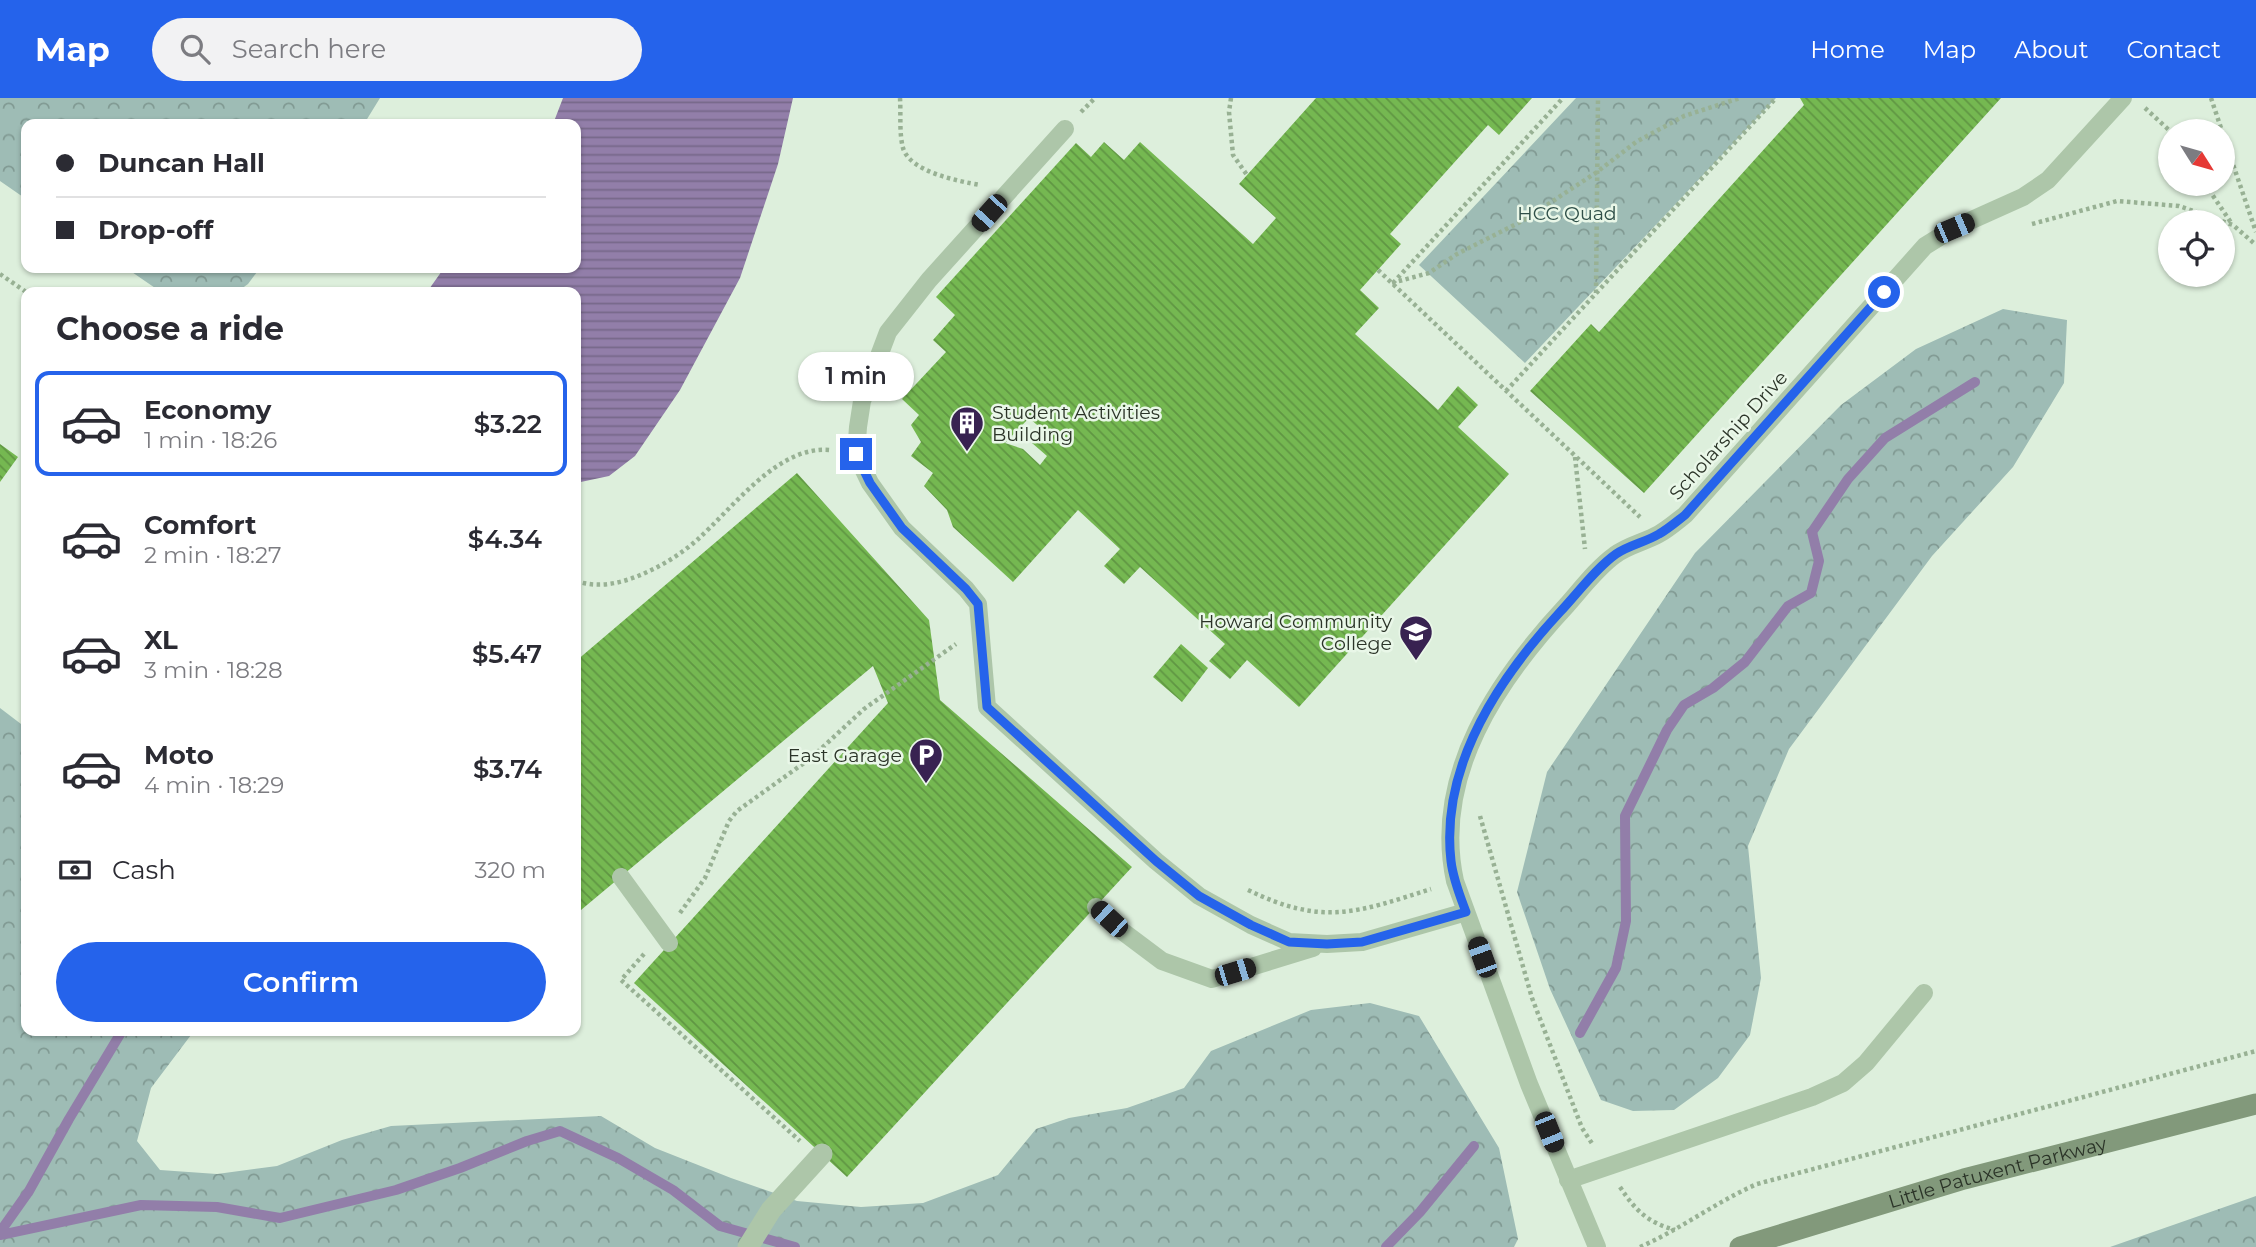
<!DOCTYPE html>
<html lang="en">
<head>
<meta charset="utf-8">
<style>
  :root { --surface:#fff; --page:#f2f2f3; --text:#2b2b33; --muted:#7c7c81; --line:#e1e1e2; --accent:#2563eb }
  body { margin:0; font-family:Montserrat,sans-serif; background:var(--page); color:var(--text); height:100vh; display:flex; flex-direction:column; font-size:26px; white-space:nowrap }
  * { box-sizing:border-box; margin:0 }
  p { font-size:23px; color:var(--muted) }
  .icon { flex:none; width:38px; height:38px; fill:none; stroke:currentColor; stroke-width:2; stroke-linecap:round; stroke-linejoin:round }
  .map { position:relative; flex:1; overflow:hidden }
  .drawer { position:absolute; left:21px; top:189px; width:560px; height:749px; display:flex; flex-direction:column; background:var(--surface); border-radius:14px; box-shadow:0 2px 5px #0004 }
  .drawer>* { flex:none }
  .hud { position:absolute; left:21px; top:21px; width:560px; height:154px; border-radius:14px; box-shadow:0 2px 5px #0004; display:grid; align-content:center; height:154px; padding:0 35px; background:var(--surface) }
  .needle { width:46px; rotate:127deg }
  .tools { position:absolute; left:2158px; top:21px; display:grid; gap:14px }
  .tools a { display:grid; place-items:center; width:77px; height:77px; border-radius:50%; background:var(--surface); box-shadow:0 2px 5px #0004; font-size:35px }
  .end { position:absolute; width:32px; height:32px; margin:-16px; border:9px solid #2563eb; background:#fff; box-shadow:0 0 0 4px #fff }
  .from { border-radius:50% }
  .bubble { position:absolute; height:49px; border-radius:24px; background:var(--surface); box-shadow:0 2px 5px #0004; font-size:23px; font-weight:600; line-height:49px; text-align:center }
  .car { position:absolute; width:21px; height:42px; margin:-21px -10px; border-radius:9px; box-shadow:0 0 5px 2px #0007; background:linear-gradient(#222 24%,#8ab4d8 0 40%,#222 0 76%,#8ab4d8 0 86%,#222 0) }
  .hud b { display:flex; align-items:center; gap:24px; height:66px; font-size:26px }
  .hud b+b { border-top:2px solid var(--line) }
  .hud i { width:18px; height:18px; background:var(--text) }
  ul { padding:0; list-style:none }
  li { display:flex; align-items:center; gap:21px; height:105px; margin:0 14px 10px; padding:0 21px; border:4px solid transparent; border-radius:14px }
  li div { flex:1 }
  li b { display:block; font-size:26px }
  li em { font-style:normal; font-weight:600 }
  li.active { border-color:var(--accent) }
  li>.icon { width:63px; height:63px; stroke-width:1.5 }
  h2 { padding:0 35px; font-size:32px; line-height:84px }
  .pay { display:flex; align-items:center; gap:18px; height:77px; padding:0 35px; font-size:26px }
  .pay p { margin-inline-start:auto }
  .action { display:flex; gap:14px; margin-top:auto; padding:14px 35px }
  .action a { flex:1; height:80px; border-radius:42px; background:var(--accent); color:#fff; font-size:28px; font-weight:600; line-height:80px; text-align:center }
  header { display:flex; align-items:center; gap:42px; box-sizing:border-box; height:98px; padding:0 35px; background:var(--accent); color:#fff }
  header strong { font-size:33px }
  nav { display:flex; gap:38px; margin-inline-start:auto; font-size:24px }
  .search { width:490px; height:63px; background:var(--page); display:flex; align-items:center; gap:18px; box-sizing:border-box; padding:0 24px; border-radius:38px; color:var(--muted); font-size:26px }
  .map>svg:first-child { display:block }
</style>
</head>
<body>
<header>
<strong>Map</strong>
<div class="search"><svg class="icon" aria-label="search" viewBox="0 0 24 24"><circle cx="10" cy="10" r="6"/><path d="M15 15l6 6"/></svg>Search here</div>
<nav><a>Home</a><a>Map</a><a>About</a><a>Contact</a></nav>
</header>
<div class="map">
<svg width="2256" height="1149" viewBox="0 0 2256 1149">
  <defs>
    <pattern id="forest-crowns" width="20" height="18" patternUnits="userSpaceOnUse" patternTransform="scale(1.75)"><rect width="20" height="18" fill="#9ebcb5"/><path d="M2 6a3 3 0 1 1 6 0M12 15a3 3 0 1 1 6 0" fill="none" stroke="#819a93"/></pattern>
    <pattern id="water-rules" width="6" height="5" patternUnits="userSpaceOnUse" patternTransform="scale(1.75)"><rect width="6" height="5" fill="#927ea9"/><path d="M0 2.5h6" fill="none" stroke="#77688a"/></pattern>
    <pattern id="building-back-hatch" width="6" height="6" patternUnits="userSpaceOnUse" patternTransform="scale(1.75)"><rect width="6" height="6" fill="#75b851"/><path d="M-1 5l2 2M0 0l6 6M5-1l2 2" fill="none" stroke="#609643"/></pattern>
  </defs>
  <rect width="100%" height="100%" fill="#ddefdc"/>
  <!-- forest -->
  <path fill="url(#forest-crowns)" d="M 0,0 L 380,0 L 364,26 L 26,26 L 26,101 L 0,83 Z
    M 1576,0 L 1776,0 L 1525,265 L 1419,167 Z
    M 126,170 L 260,170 L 248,186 L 237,194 L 161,194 Z
    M 2003,211 L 2067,222 L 2064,285 L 2013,369 L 1932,458 L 1789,651 L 1748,748 L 1761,880 L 1750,937 L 1718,980 L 1674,1012 L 1633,1013 L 1601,1002 L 1550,891 L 1517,794 L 1547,674 L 1695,455 L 1841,307 L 1916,251 Z
    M 0,610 L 21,626 L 26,624 L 26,933 L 194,933 L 151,990 L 137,1043 L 160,1072 L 217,1076 L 277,1068 L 342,1042 L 391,1028 L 601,1018 L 655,1050 L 731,1080 L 797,1103 L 861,1109 L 923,1105 L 998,1077 L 1036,1031 L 1069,1020 L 1127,1010 L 1184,990 L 1211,953 L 1311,912 L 1370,905 L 1419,918 L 1499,1050 L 1518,1141 L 1514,1149 L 0,1149 Z
    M 2256,1098 L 2256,1149 L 2110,1149 L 2239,1104 Z"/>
  <!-- water -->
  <path fill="url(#water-rules)" d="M 563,0 L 793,0 L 778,66 L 740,180 L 680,292 L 635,358 L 609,378 L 576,385 L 576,194 L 427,194 L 444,170 L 576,170 L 576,26 L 553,26 Z"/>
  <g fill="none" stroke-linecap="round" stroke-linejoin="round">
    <!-- stream -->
    <path stroke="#927ea9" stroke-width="10" d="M 1580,935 L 1616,870 L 1626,823 L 1625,718 L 1667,632 L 1684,607 L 1713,590 L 1745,564 L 1788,508 L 1811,495 L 1819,463 L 1812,434 L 1848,381 L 1885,340 L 1975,284
      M 0,1134 L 29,1093 L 69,1021 L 122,933
      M 0,1137 L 141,1107 L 217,1109 L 280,1120 L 396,1092 L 460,1070 L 527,1043 L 560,1033 L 618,1060 L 673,1092 L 720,1128 L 795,1149
      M 1386,1149 L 1420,1114 L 1474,1048"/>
  </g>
  <!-- building -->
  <path fill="url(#building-back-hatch)" fill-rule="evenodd" d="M 1316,0 L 1532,0 L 1499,37 L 1488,27 L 1390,136 L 1401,146 L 1360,192 L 1379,210 L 1355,236 L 1438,312 L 1458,288 L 1478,307 L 1458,329 L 1509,376 L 1299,609 L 1247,562 L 1230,581 L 1209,563 L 1225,546 L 1140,469 L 1124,486 L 1104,468 L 1120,451 L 1078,412 L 1013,484 L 953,429 L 947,412 L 924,388 L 933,375 L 911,358 L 921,344 L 911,327 L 919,317 L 902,301 L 946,254 L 933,242 L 955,217 L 936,199 L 1076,45 L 1091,59 L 1104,44 L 1124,62 L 1140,44 L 1253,146 L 1276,120 L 1239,86 ZM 1029,320 L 1043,332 L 1032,345 L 1047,358 L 1040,367 L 1023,351 L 1005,345 Z
    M 1800,0 L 2001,0 L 1644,395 L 1530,293 L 1591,226 L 1599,234 L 1804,7 Z
    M 0,346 L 18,359 L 0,384 Z
    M 797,375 L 929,522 L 940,602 L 1132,769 L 847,1079 L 634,885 L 888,605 L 873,568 L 581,812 L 576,805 L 576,563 Z
    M 1181,546 L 1208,570 L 1182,604 L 1153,579 Z"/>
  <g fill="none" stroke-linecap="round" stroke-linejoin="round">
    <!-- path -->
    <path stroke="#98b194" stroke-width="4.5" stroke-dasharray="3.5 3.5" stroke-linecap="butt" d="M 900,0 C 901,15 899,35 903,50 C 910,74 958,83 980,87
      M 1231,0 L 1229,14 L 1233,57 L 1247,77
      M 2211,0 L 2222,33
      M 2145,10 L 2170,33
      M 1081,14 L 1095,0
      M 2222,34 L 2256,134
      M 2205,86 L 2232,126
      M 2032,126 L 2117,103 L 2179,108 L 2233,127 L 2256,147
      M 1378,172 L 1640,419
      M 0,176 L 26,194
      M 1392,185 L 1429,175 L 1457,156 L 1524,122 L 1597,74 L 1636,44 L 1684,18 L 1740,0
      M 1393,185 L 1563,0
      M 1596,195 L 1598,0
      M 1506,293 L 1776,0
      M 1575,359 L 1585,451
      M 576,483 C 597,490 618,486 638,478 C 660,469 680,457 697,442 C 733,410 778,347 830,352
      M 1480,718 L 1532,900 L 1582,1030 L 1593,1047
      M 1248,792 C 1322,828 1356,815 1431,791
      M 680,815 L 705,780 L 729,723 L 737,713 L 811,660 L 864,611 L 956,546
      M 644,856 L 621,882 L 800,1043
      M 1620,1089 C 1636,1113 1647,1124 1675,1132
      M 1640,1149 C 1681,1131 1716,1104 1757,1086 L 2256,953"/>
    <!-- lane -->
    <path stroke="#adc6a9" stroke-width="18" d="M 1065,31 L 929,182 L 888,234 L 862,303 L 858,329 L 856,356 L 870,385 L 902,430 L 966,491 L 978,506 L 987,609 L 1156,763 L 1199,798 L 1251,827 L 1289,844 L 1327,846 L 1362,844 L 1466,814
      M 621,779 L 669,845
      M 1096,809 L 1122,833 L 1162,863 L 1212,881 L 1313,850
      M 1568,1082 L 1812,999 L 1843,985 L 1866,965 L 1924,895
      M 1597,1149 L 1529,986 L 1455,783 C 1432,677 1498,581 1567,507 C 1582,490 1597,470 1615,457 C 1628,447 1645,444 1659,436 C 1668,431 1676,424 1685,417 L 1925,148 L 1954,130 L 2023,99 L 2048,82 L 2123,0"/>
    <!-- street -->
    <path stroke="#adc6a9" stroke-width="21" d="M 748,1149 L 771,1112 L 822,1056"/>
    <!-- secondary -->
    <path stroke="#82997b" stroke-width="21" id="s1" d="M 1740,1149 L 1964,1081 L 2256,1006"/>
  </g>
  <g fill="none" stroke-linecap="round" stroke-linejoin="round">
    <!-- route -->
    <path stroke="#2563eb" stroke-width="9" d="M 856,356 L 870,385 L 902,430 L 966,491 L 978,506 L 987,609 L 1156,763 L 1199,798 L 1251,827 L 1289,844 L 1327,846 L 1362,844 L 1466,814 C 1460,798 1453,781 1451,763 C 1440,668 1499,580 1560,514 C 1578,495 1595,471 1616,456 C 1629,447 1646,444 1659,436 C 1668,431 1676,424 1685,417 L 1884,194"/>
  </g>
  <!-- icons -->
  <defs>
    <g id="building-pin" transform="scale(1.75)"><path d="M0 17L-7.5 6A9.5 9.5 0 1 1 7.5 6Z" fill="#382251" stroke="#e9f7e8"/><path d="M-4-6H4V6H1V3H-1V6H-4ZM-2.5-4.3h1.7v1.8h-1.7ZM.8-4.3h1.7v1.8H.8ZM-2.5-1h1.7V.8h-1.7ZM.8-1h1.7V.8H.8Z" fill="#fff"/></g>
    <g id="university-pin" transform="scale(1.75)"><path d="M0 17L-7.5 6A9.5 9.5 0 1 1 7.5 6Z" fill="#382251" stroke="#e9f7e8"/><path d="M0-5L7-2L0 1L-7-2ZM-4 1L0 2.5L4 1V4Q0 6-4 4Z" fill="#fff"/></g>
    <g id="parking-pin" transform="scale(1.75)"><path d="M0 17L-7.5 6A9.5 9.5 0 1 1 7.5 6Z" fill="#382251" stroke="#e9f7e8"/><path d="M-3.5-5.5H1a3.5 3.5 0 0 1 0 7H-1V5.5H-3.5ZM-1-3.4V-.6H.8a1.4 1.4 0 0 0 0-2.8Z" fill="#fff"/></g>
  </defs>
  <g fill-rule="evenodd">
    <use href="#building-pin" x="967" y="325"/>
    <use href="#university-pin" x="1416" y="534"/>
    <use href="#parking-pin" x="926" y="657"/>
  </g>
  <g text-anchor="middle" stroke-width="5" stroke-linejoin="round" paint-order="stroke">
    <!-- park labels -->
    <g font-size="19" fill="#2f4f48" stroke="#e9f7e8">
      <text x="1567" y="122">HCC Quad</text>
    </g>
    <!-- poi labels -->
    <g font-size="19" fill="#2b3428" stroke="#e9f7e8" text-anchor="end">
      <text x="992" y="321" text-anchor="start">Student Activities<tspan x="992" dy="22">Building</tspan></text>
      <text x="1392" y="530">Howard Community<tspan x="1392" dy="22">College</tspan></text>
      <text x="902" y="664">East Garage</text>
    </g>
    <!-- street labels -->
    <g font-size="19" fill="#2b3428" stroke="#e9f7e8">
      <text transform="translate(1728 337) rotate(-48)" y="7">Scholarship Drive</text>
      <text dy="7" stroke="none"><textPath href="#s1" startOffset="268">Little Patuxent Parkway</textPath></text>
    </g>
  </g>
</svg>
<div class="tools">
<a><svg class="needle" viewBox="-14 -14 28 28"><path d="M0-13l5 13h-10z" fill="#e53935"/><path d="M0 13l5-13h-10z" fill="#7c7c81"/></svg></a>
<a><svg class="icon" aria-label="locate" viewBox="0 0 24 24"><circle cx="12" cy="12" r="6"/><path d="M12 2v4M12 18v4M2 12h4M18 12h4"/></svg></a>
</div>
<i class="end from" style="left:1884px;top:194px"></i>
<i class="end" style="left:856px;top:356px"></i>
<div class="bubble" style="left:798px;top:254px;width:116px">1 min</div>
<i class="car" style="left:989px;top:115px;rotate:222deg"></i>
<i class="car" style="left:1954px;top:130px;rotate:67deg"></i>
<i class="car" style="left:1109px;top:821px;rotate:313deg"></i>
<i class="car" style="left:1482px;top:859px;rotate:340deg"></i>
<i class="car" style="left:1235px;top:874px;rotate:73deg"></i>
<i class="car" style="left:1549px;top:1034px;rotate:158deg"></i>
<div class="hud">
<b><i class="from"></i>Duncan Hall</b>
<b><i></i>Drop-off</b>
</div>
<section class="drawer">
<h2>Choose a ride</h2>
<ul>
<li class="active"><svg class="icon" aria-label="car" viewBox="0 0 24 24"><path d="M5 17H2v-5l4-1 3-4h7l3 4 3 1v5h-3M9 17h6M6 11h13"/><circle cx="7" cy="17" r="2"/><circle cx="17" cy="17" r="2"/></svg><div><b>Economy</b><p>1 min · 18:26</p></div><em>$3.22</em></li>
<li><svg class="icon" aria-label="car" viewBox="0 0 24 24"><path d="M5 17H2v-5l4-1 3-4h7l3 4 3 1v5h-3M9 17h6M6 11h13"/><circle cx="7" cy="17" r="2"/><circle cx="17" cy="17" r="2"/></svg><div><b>Comfort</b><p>2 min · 18:27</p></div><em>$4.34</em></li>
<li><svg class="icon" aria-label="car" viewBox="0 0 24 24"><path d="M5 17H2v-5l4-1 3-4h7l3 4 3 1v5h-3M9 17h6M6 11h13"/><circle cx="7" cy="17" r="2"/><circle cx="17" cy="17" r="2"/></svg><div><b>XL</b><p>3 min · 18:28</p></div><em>$5.47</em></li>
<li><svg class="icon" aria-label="car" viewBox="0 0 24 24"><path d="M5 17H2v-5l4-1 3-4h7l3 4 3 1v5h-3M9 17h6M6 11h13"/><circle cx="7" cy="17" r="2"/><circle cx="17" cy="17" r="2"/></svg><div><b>Moto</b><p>4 min · 18:29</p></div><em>$3.74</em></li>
</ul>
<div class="pay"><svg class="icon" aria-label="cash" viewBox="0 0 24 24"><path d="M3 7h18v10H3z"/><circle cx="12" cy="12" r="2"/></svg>Cash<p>320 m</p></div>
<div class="action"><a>Confirm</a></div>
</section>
</div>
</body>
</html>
